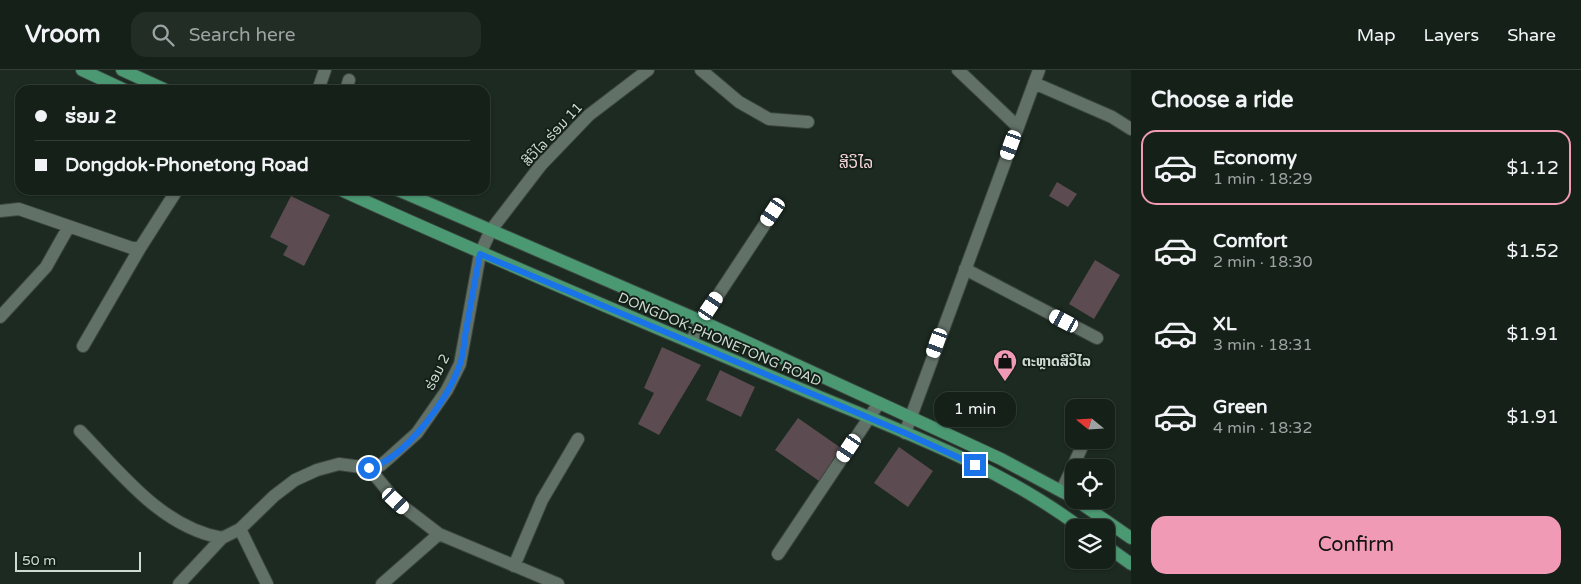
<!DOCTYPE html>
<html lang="en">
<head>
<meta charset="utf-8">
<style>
  :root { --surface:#152019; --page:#222d26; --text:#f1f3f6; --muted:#9da3a2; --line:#343e38; --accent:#f09ab5 }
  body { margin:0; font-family:"Varela Round","Noto Sans Lao",sans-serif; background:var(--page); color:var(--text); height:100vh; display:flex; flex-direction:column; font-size:19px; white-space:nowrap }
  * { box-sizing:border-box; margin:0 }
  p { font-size:16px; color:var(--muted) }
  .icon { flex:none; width:28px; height:28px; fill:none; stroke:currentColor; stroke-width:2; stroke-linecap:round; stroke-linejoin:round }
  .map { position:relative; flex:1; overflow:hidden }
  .details { display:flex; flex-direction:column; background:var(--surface); width:450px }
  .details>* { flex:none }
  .guide { position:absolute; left:15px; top:15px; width:475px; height:110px; border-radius:15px; box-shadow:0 1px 4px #0004,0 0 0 1px var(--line); display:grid; align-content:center; height:110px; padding:0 20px; background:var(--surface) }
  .needle { width:32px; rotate:288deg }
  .tools { position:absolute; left:1065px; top:329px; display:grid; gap:10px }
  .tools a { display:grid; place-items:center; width:50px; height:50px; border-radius:10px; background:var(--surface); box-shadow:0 1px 4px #0004,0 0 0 1px var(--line); font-size:25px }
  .scale { position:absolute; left:15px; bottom:12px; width:126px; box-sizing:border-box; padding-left:5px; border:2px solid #d0d9d3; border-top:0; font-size:14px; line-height:18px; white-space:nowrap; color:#d0d9d3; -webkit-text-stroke:4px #122018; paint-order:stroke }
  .end { position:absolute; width:22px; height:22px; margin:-11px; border:6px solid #1a73e8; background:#fff; box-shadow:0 0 0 2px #fff }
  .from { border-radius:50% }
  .bubble { position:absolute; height:35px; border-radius:15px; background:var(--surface); box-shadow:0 1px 4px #0004,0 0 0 1px var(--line); font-size:16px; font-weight:600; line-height:35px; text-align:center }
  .car { position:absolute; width:15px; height:30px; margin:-15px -8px; border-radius:6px; box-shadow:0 0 4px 1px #0007; background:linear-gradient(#fff 24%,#345 0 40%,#fff 0 76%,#345 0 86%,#fff 0) }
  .guide b { display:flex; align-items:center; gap:18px; height:48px; font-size:19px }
  .guide b+b { border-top:1px solid var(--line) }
  .guide i { width:12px; height:12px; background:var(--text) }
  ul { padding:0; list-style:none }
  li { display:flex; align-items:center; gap:15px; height:75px; margin:0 10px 8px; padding:0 10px; border:2px solid transparent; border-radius:15px }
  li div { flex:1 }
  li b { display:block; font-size:19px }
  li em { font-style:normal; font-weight:600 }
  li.on { border-color:var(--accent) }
  li>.icon { width:45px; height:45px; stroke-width:1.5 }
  h2 { padding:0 20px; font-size:22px; line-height:60px }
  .action { display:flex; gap:10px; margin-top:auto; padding:10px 20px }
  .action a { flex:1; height:58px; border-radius:15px; background:var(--accent); color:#111; font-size:20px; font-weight:600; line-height:58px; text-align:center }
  header { display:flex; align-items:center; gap:30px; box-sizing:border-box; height:70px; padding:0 25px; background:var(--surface); border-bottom:1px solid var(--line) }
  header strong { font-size:24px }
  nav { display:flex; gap:28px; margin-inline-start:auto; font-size:18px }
  .search { width:350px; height:45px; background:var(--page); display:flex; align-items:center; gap:12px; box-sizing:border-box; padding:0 18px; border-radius:15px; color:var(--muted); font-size:19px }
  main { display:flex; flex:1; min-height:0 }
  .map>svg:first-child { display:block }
</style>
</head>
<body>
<header>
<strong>Vroom</strong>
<div class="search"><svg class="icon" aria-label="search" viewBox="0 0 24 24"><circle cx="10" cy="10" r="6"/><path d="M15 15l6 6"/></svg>Search here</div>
<nav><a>Map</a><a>Layers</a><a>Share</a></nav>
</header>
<main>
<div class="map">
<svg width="1131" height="514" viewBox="0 0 1131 514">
  <rect width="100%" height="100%" fill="#1c2a21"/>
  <!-- building -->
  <path fill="#5c4b50" d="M 1057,112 L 1077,124 L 1068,137 L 1049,126 Z
    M 291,126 L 330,145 L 304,196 L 283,185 L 288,176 L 270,167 Z
    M 1095,190 L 1120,205 L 1094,249 L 1069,234 Z
    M 662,277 L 701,295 L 659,365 L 638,354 L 654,323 L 644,318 Z
    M 720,300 L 755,317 L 741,347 L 706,330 Z
    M 798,348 L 841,378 L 819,411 L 775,380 Z
    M 899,377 L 933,401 L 908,437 L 874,413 Z"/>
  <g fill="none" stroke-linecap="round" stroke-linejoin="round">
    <!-- minor casing -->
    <g stroke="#3b463f" stroke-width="14">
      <path id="minor" d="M 701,0 L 739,32 L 769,49 L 808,52
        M 958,0 L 1018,57
        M 1034,13 L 1112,47 L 1131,59
        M 318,20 L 325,0
        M 346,20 L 349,10
        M 0,141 L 19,139 L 132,178 L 140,178 L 177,120
        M 965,199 L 1097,268
        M 0,247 L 46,197 L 68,158
        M 691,272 L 701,251 L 773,142
        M 83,276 L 140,178
        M 80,361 C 121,403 161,457 222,468
        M 905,363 L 1039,0
        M 369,398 L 381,395 L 388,389 L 417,363 L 447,320 L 460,294 L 480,184 L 491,160 L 541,95 L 589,45 L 648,0
        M 1062,420 L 1085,370
        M 240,459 L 267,514
        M 778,484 L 879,333
        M 514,496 L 542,430 L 578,369
        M 179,514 L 222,468 L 240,459 L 274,426 L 295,410 L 317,400 L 339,394 L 369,398 L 396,431 L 439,464 L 558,514
        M 382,514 L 439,464"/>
    </g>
    <!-- major casing -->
    <g stroke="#3b463f" stroke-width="14">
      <path id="major" d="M 82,0 L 125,20
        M 122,0 L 166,20
        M 341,120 C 491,189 644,252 796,317 C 892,358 996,394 1081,458
        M 398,120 L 701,251 L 910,347 L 1001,389 L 1074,428
        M 1076,430 L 1131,468
        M 1106,476 L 1131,494"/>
    </g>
    <!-- minor -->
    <use href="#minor" stroke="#627168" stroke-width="12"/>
    <!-- major -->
    <use href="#major" stroke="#4b9973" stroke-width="12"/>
  </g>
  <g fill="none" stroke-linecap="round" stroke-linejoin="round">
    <!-- route -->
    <path stroke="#1a73e8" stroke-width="6" d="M 369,398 C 405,389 448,329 460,294 C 464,283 464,271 466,260 C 471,234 475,209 480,184 L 905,363 L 975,395"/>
  </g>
  <!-- icons -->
  <defs>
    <g id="shop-pin" transform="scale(1.25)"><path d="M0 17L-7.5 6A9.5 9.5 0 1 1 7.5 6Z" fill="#f09ab5" stroke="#122018"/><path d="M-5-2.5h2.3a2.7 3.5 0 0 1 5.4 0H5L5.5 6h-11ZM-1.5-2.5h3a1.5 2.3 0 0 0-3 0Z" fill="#111"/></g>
  </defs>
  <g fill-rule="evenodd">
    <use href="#shop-pin" x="1005" y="291"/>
  </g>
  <g text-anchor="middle" stroke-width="4" stroke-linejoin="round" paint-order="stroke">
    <!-- street labels -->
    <g font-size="14" fill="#d0d9d3" stroke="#122018">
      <text transform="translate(552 64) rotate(-47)" y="5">ສີວິໄລ ຮ່ອມ 11</text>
      <text transform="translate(720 269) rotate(23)" y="5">DONGDOK-PHONETONG ROAD</text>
      <text transform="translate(437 302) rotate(-64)" y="5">ຮ່ອມ 2</text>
    </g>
    <!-- poi labels -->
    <g font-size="14" font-weight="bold" fill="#d0d9d3" stroke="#122018" text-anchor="start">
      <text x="1022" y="296">ຕະຫຼາດສີວິໄລ</text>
    </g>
    <!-- quarter labels -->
    <g font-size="16" fill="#f9d7e0" stroke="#122018">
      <text x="856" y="98">ສີວິໄລ</text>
    </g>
  </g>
</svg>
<div class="tools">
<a><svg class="needle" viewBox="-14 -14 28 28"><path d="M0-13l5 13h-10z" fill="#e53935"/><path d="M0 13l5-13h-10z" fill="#9da3a2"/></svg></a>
<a><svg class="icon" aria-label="locate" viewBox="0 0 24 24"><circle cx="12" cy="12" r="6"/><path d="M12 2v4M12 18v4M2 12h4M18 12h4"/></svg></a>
<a><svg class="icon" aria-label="layers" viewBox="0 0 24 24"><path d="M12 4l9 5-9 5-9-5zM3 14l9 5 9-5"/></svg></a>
</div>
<div class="scale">50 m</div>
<i class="end from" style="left:369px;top:398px"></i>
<i class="end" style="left:975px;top:395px"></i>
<div class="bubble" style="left:934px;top:322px;width:82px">1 min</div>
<i class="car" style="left:1011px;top:75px;rotate:200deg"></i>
<i class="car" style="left:773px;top:142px;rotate:214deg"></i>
<i class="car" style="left:711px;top:236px;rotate:34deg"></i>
<i class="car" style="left:1064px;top:251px;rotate:298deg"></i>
<i class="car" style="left:937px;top:273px;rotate:200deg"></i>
<i class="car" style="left:849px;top:378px;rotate:214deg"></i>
<i class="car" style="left:396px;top:431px;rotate:133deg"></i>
<div class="guide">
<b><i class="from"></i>ຮ່ອມ 2</b>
<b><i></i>Dongdok-Phonetong Road</b>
</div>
</div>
<section class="details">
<h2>Choose a ride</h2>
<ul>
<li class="on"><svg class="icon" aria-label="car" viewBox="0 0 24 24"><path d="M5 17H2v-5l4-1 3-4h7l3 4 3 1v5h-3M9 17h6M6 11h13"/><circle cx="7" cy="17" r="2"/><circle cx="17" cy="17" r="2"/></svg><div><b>Economy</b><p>1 min · 18:29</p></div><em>$1.12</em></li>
<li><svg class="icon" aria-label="car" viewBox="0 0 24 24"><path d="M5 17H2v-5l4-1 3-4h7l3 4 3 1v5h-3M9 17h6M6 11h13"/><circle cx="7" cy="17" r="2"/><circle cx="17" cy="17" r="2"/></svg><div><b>Comfort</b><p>2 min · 18:30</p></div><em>$1.52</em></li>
<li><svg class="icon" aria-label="car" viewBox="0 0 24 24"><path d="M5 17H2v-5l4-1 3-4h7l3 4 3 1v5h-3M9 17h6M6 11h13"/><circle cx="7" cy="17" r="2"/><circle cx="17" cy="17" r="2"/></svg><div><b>XL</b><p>3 min · 18:31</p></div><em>$1.91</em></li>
<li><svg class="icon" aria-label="car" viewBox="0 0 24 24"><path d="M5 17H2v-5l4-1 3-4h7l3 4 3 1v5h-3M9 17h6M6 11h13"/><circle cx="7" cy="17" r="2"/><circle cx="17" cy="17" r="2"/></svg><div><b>Green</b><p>4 min · 18:32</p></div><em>$1.91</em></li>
</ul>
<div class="action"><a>Confirm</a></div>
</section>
</main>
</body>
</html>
